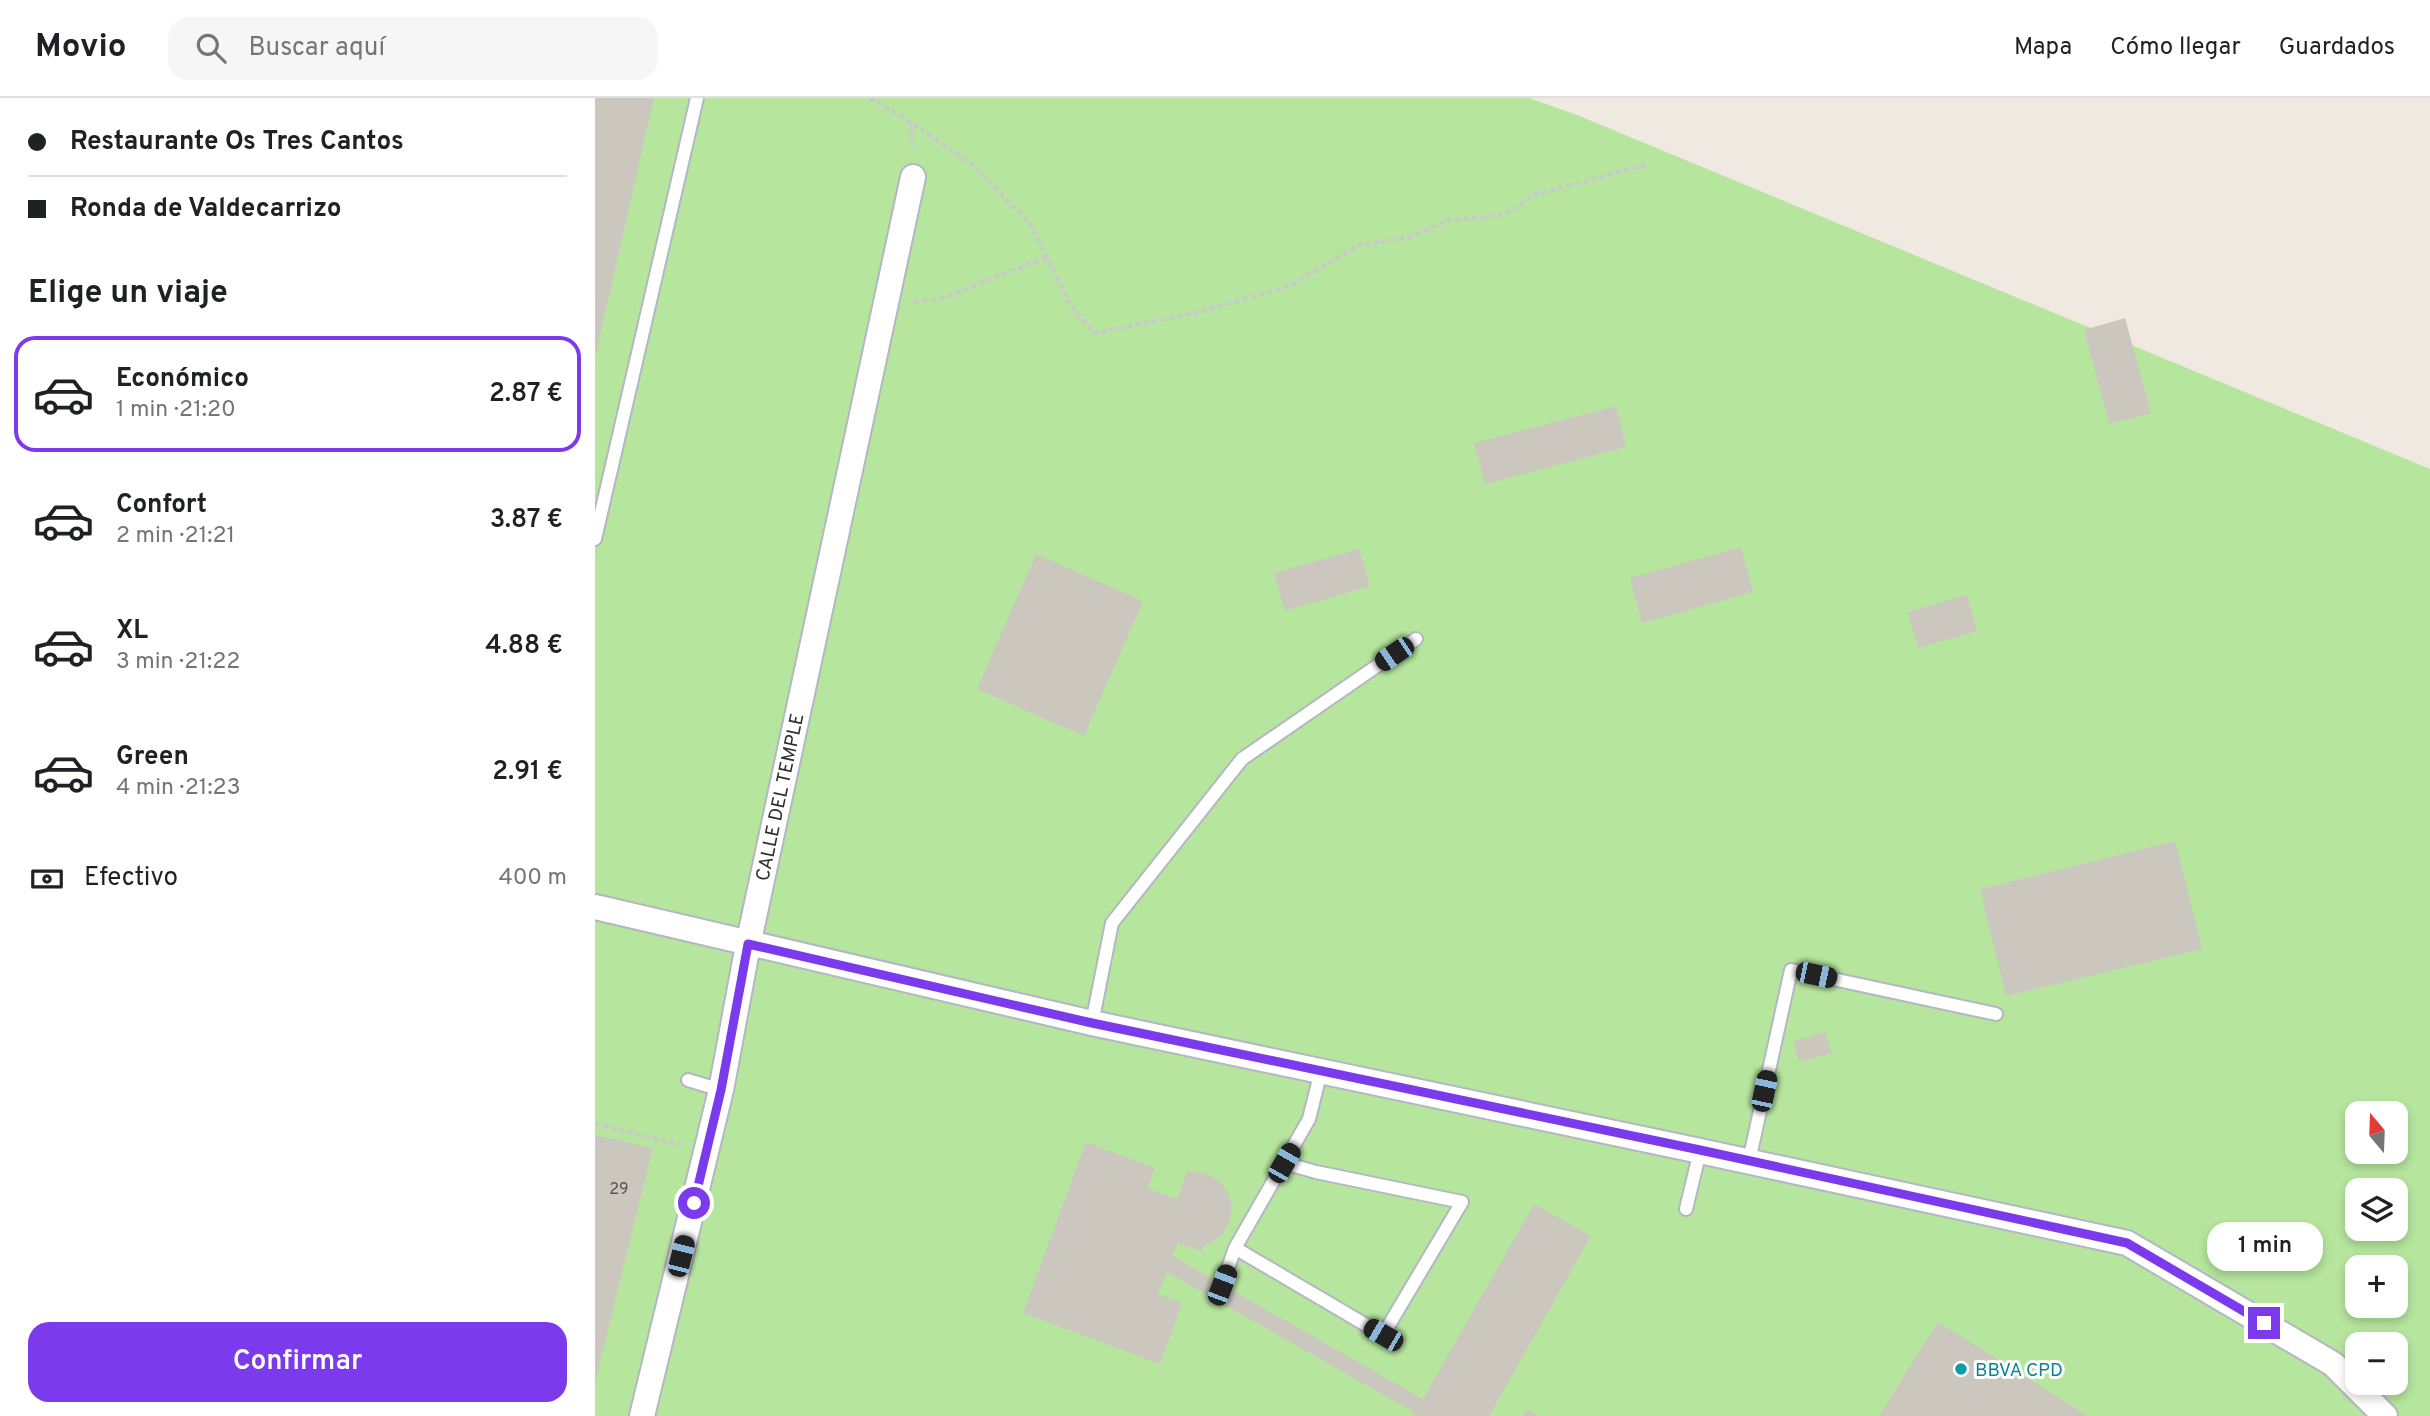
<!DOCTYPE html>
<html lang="es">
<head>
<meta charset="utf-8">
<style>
  :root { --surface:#fff; --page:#f6f6f6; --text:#202124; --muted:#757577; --line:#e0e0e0; --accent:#7c3aed }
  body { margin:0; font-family:Overpass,sans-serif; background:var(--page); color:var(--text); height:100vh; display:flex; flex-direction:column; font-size:26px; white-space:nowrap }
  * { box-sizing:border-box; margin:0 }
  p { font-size:23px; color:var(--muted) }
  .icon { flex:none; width:38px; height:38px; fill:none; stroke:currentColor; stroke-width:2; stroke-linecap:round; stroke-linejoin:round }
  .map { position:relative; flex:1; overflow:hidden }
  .side { display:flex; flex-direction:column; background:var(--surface); width:595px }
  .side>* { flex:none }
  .top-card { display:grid; align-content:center; height:154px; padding:0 28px; background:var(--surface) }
  .needle { width:46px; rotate:341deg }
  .buttons { position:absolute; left:1750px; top:1003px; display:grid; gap:14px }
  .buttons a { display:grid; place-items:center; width:63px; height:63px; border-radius:14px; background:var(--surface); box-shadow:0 4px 10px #0003; font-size:35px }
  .end { position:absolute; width:32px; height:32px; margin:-16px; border:9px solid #7c3aed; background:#fff; box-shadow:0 0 0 4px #fff }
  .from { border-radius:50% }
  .bubble { position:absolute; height:49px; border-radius:21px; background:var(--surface); box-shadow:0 4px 10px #0003; font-size:23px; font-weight:600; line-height:49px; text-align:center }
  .car { position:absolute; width:21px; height:42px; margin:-21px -10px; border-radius:9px; box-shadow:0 0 5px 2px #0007; background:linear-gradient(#222 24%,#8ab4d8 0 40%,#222 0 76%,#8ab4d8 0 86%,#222 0) }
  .top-card b { display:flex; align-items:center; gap:24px; height:66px; font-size:26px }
  .top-card b+b { border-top:2px solid var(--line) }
  .top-card i { width:18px; height:18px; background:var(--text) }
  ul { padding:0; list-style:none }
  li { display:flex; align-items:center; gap:21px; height:116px; margin:0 14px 10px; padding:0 14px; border:4px solid transparent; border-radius:21px }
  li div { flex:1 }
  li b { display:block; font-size:26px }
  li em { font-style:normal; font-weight:600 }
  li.current { border-color:var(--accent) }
  li>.icon { width:63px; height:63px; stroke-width:1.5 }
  h2 { padding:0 28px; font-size:32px; line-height:84px }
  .pay { display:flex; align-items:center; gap:18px; height:77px; padding:0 28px; font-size:26px }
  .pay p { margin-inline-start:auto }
  .cta { display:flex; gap:14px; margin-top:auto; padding:14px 28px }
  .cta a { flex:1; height:80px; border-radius:21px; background:var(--accent); color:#fff; font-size:28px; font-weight:600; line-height:80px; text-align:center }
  header { display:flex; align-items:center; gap:42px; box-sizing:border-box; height:98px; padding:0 35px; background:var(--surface); border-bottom:2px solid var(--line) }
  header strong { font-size:33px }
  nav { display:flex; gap:38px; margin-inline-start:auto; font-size:24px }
  .search { width:490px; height:63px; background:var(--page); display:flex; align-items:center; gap:18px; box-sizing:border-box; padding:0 24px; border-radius:21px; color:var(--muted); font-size:26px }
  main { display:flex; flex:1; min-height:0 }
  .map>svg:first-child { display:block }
</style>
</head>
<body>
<header>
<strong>Movio</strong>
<div class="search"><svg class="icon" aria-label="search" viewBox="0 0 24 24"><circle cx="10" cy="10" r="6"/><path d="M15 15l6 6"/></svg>Buscar aquí</div>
<nav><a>Mapa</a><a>Cómo llegar</a><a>Guardados</a></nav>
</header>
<main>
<section class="side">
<div class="top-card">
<b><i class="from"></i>Restaurante Os Tres Cantos</b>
<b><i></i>Ronda de Valdecarrizo</b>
</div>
<h2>Elige un viaje</h2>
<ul>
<li class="current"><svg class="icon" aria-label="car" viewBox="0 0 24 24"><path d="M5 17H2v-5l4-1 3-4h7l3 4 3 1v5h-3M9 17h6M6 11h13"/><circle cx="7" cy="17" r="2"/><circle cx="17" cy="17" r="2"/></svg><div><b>Económico</b><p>1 min · 21:20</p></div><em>2.87 €</em></li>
<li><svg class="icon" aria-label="car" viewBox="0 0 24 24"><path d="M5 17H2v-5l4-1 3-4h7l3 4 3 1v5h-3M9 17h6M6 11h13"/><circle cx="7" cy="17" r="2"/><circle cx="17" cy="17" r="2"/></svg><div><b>Confort</b><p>2 min · 21:21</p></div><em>3.87 €</em></li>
<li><svg class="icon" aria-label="car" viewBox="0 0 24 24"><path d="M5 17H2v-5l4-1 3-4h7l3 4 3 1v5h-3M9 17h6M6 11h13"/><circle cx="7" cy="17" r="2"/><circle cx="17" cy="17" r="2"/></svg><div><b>XL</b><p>3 min · 21:22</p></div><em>4.88 €</em></li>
<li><svg class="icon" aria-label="car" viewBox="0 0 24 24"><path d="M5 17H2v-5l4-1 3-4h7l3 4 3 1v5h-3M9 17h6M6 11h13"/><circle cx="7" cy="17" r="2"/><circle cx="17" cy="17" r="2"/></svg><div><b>Green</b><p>4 min · 21:23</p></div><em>2.91 €</em></li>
</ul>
<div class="pay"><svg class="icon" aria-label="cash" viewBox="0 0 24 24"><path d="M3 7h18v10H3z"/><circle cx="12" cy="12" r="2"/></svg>Efectivo<p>400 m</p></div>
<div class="cta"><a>Confirmar</a></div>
</section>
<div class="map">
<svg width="1835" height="1318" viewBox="0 0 1835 1318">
  <rect width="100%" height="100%" fill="#efe9e1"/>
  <!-- green -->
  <path fill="#b6e59e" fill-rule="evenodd" d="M 0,0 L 934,0 L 982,17 L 1835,371 L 1835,1318 L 0,1318 ZM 1762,1015 L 1801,1015 L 1801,1054 L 1762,1054 ZM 1762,1092 L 1801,1092 L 1801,1130 L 1762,1130 ZM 1762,1169 L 1801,1169 L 1801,1208 L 1762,1208 ZM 1762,1246 L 1801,1246 L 1801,1284 L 1762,1284 Z"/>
  <!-- building -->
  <path fill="#cbc7bf" d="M 0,0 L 59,0 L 1,255 L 0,255 Z
    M 1530,220 L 1556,315 L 1514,326 L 1489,232 Z
    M 1021,308 L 1031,349 L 890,386 L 879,345 Z
    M 1146,449 L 1158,494 L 1047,525 L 1035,480 Z
    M 764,451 L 775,488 L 690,513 L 679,475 Z
    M 441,456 L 548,503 L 489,638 L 382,591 Z
    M 1372,497 L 1382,533 L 1323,550 L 1313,514 Z
    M 1580,743 L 1607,851 L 1411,898 L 1385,791 Z
    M 1230,934 L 1237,955 L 1204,964 L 1198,943 Z
    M 0,1037 L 58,1050 L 1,1280 L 0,1280 Z
    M 491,1044 L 560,1070 L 552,1090 L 582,1101 L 592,1073 L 611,1075 L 624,1083 L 633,1095 L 637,1110 L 634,1125 L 626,1138 L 608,1149 L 606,1153 L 583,1145 L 577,1158 L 828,1301 L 939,1106 L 996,1138 L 894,1318 L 818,1318 L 820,1315 L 572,1174 L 563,1196 L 587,1205 L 565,1266 L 428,1215 Z
    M 1343,1224 L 1493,1318 L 1284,1318 Z
    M 932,1311 L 945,1318 L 928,1318 Z"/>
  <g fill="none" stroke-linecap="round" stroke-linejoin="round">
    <!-- service casing -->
    <g stroke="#b4b7c1" stroke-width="16">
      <path id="service" d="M 0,441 L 102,0
        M 497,925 L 517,825 L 647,661 L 821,541
        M 93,982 L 126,992
        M 1154,1063 L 1196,872 L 1401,916
        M 1091,1111 L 1105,1053
        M 640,1150 L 788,1237 L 867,1104 L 721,1074 L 689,1065
        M 627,1187 L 640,1150 L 714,1021 L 726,973"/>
    </g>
    <!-- minor casing -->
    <g stroke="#b4b7c1" stroke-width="28">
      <path id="minor" d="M 0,809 L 497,925 L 1105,1053 L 1532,1145 L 1738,1266 L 1790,1318
        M 47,1318 L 126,992 L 153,847 L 318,79"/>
    </g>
    <!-- path -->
    <path stroke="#c9c9c9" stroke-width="4.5" stroke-dasharray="5 3.5" stroke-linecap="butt" d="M 275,0 L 317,25 L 378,67 L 436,127 L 476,208 L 500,235 L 604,214 L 660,198 L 698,186 L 764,147 L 815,139 L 854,122 L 909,117 L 939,97 L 1053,66
      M 317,26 L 317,52
      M 319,204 L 348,200 L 452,159
      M 0,1026 L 87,1047"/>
    <!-- service -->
    <use href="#service" stroke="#fff" stroke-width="12"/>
    <!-- minor -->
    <use href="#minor" stroke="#fff" stroke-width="24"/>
  </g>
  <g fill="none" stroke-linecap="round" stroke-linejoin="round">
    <!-- route -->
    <path stroke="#7c3aed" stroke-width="9" d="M 99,1105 L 126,992 L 153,846 L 497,925 L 1105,1052 L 1532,1145 L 1669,1225"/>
  </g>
  <!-- markers -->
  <circle fill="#0f9aa8" stroke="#fff" stroke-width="2.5" cx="1366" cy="1271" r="7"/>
  <g text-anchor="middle" stroke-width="6" stroke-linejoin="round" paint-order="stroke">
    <!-- number labels -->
    <g font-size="16" fill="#555452">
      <text x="24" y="1096">29</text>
    </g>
    <!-- street labels -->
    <g font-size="19" fill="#2e2e2e" stroke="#fff">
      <text transform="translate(184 699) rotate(-78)" y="7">CALLE DEL TEMPLE</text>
    </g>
    <!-- culture labels -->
    <g font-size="19" fill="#0d838f" stroke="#fff" text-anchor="start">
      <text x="1380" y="1278">BBVA CPD</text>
    </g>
  </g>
</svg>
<div class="buttons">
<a><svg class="needle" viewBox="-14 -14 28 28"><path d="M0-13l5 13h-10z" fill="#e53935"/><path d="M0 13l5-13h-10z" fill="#757577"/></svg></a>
<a><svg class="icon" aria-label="layers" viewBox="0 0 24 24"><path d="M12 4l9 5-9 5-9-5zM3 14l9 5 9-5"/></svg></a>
<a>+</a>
<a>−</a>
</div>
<i class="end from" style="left:99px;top:1105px"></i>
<i class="end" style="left:1669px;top:1225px"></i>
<div class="bubble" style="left:1612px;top:1124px;width:116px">1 min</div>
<i class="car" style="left:799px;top:556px;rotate:236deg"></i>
<i class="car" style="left:1221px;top:877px;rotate:102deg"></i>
<i class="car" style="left:1169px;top:993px;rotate:12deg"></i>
<i class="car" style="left:689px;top:1065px;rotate:30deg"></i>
<i class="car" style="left:86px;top:1158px;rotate:14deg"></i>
<i class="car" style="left:627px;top:1187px;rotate:21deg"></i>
<i class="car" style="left:788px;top:1237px;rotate:300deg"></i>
</div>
</main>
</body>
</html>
